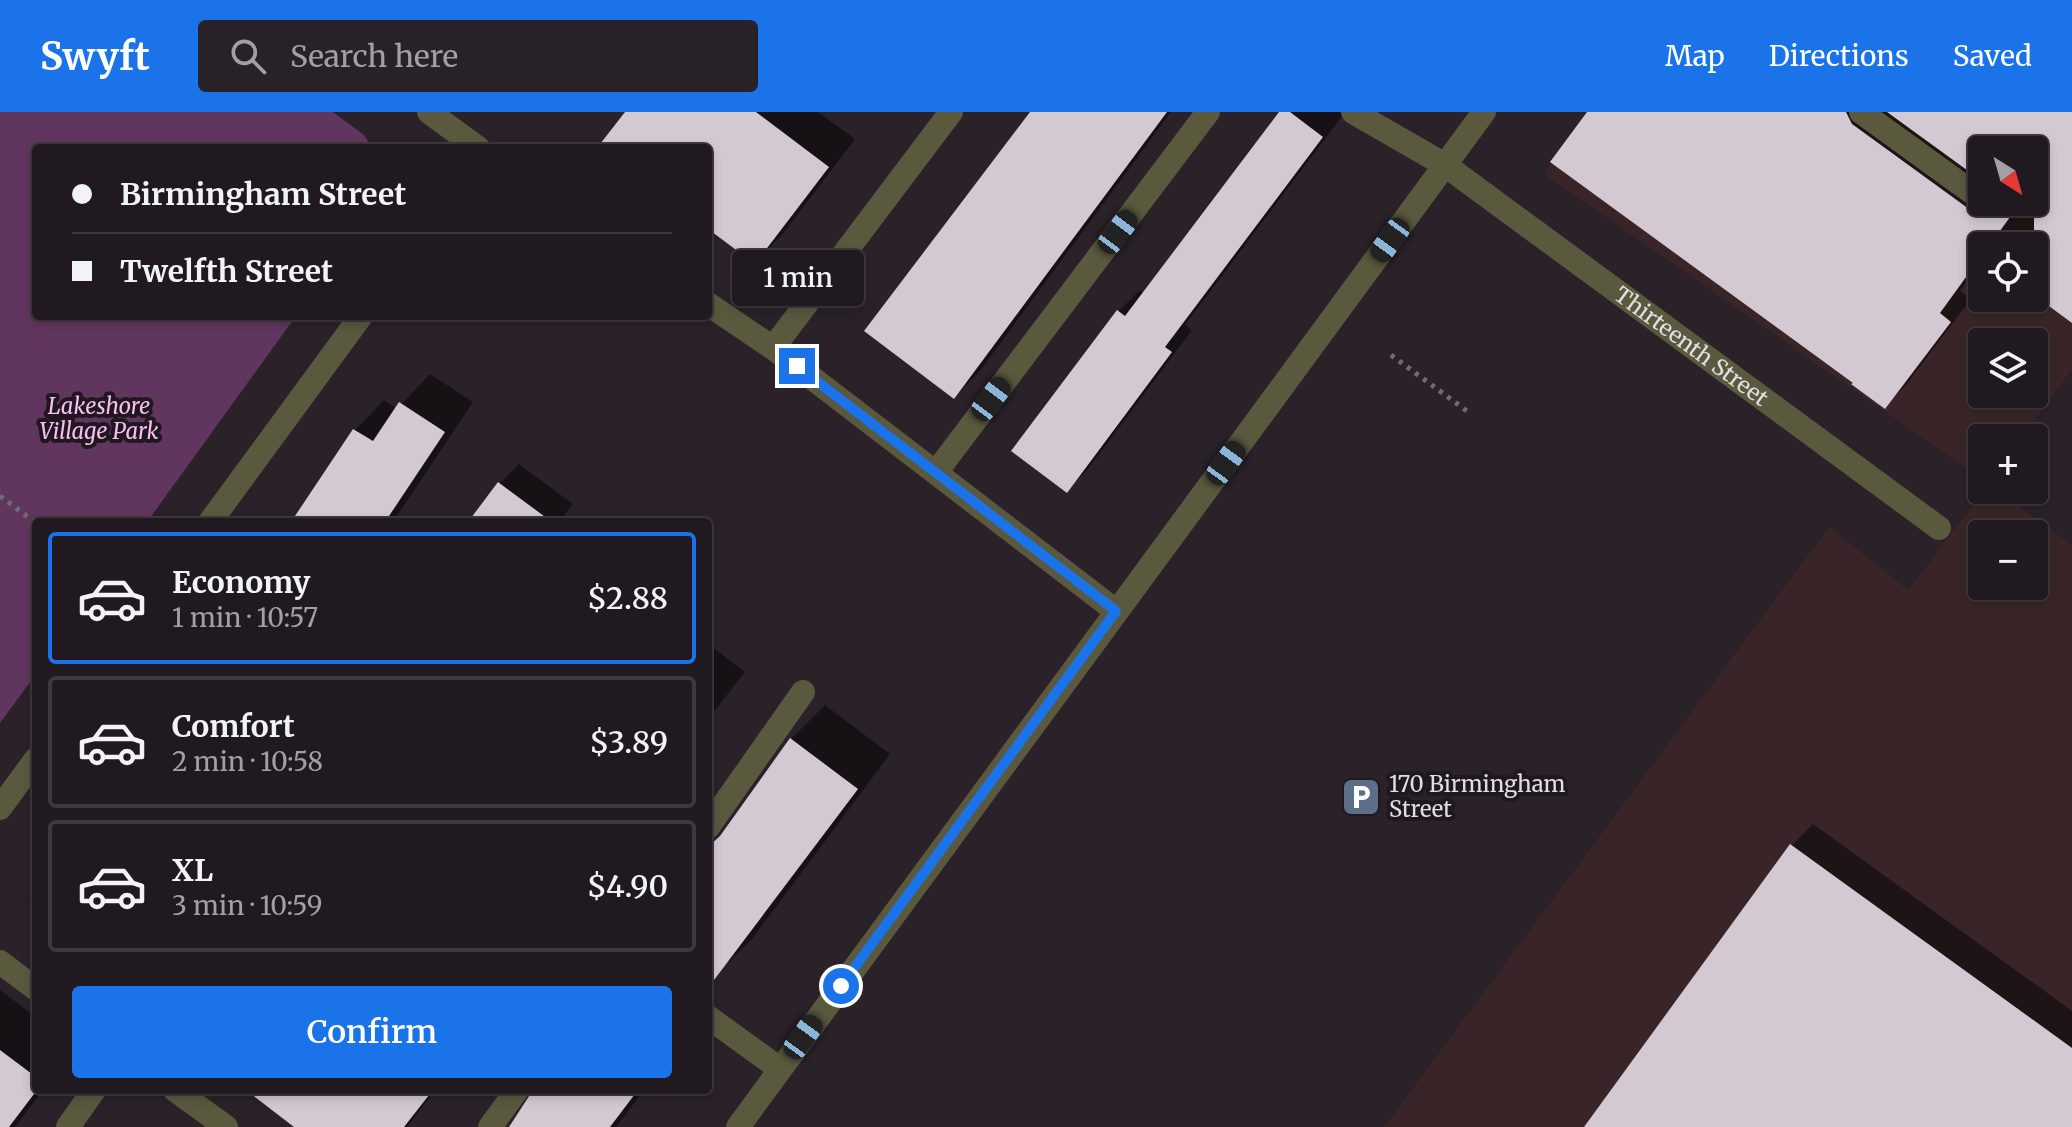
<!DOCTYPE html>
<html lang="en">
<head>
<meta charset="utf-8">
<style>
  :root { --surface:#20191f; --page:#282228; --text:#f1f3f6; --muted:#a2a0a4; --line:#3d383d; --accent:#1a73e8 }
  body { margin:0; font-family:Merriweather,serif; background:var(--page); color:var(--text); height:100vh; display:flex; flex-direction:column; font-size:30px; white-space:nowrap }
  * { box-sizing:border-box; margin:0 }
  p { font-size:26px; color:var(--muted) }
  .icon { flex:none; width:44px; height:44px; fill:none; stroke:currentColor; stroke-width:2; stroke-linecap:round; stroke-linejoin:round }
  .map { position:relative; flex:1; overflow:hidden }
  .drawer { position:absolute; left:32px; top:406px; width:680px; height:576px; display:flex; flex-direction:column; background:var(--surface); border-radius:8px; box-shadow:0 4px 12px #0003,0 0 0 2px var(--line) }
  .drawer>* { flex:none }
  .top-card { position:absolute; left:32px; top:32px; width:680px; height:176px; border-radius:8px; box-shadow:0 4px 12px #0003,0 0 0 2px var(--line); display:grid; align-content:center; height:176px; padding:0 40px; background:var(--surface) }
  .needle { width:52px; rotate:143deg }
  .buttons { position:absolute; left:1968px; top:24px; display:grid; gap:16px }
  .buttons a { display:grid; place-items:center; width:80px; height:80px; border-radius:8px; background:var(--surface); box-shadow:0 4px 12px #0003,0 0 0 2px var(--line); font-size:40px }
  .end { position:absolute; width:36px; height:36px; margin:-18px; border:10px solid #1a73e8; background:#fff; box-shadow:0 0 0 4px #fff }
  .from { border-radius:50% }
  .bubble { position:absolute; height:56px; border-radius:8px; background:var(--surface); box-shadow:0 4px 12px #0003,0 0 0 2px var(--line); font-size:26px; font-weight:600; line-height:56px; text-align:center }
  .car { position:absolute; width:24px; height:48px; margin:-24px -12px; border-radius:10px; box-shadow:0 0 6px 2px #0007; background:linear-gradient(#222 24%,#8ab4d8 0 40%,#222 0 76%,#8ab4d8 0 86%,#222 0) }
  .top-card b { display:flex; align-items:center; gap:28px; height:76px; font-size:30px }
  .top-card b+b { border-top:2px solid var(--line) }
  .top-card i { width:20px; height:20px; background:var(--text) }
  ul { padding:14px 0 0; list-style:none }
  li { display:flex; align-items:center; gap:24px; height:132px; margin:0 16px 12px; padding:0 24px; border:4px solid var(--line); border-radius:8px }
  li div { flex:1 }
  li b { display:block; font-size:30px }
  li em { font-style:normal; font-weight:600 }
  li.current { border-color:var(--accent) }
  li>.icon { width:72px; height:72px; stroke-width:1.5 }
  .action { display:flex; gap:16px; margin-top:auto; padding:16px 40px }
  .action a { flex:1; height:92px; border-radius:8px; background:var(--accent); color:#fff; font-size:32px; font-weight:600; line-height:92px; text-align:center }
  header { display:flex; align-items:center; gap:48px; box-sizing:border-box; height:112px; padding:0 40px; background:var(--accent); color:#fff }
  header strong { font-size:38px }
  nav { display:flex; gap:44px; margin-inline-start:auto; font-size:28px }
  .search { width:560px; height:72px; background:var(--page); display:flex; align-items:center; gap:20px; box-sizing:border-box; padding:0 28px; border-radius:8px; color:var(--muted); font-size:30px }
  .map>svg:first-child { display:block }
</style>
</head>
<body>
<header>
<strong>Swyft</strong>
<div class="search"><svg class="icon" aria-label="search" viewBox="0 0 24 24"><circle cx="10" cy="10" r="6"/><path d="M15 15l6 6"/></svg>Search here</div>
<nav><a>Map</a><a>Directions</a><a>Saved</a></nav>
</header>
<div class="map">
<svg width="2072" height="1015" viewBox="0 0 2072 1015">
  <rect width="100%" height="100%" fill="#2a2129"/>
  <!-- industrial -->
  <path fill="#392528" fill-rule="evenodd" d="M 1588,0 L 2072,0 L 2072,257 L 2022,326 L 1982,326 L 1982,367 L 1544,62 ZM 1982,38 L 2034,38 L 2034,90 L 1982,90 ZM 1982,134 L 2034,134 L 2034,186 L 1982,186 ZM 1982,230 L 2034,230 L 2034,282 L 1982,282 Z
    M 1985,378 L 1997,378 L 2072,433 L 2072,1015 L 1384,1015 L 1829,415 L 1908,478 ZM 1982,422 L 2034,422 L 2034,474 L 1982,474 Z"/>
  <!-- green -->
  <path fill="#61365e" d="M 0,0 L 333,0 L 364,23 L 372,36 L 36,36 L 36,204 L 296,204 L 147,410 L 36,410 L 36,562 L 0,611 Z"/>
  <!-- shadow -->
  <path fill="#0007" fill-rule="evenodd" d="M 627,0 L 818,0 L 855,27 L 782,123 L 755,150 L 708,114 L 708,36 L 603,36 Z
    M 1032,0 L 1171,0 L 979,260 L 954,285 Z
    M 1281,0 L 1339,0 L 1343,3 L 1185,213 L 1192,218 L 1088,357 L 1067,378 L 1118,200 L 1140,178 L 1144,182 Z
    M 1590,0 L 2072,0 L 2072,208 L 2034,181 L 2034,134 L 1982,134 L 1982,149 L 1960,179 L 1971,187 L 1906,273 L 1884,295 L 1855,270 ZM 1982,38 L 2034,38 L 2034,90 L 1982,90 Z
    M 430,262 L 473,290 L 393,410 L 293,410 L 355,318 L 384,288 L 397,297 Z
    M 519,352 L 573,392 L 559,410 L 471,410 L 500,371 Z
    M 708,532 L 745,560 L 708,607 Z
    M 825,593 L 890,642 L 752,827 L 717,861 L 708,854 L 708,738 L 728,716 L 791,627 Z
    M 1813,712 L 2072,899 L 2072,1015 L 1587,1015 L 1792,733 Z
    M 36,776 L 36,791 L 29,785 Z
    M 0,878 L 36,905 L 36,978 L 43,978 L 15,1015 L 0,1015 Z
    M 249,978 L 435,978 L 407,1015 L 297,1015 Z
    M 535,978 L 644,978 L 616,1015 L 511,1015 Z"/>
  <!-- building -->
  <path fill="#d4c9d3" d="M 625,0 L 756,0 L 829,55 L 755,152 L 708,117 L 708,36 L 597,36 Z
    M 1030,0 L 1167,0 L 954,287 L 864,219 Z
    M 1279,0 L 1290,0 L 1323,25 L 1165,235 L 1172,240 L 1067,381 L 1011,339 L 1117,198 L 1125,204 Z
    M 1587,0 L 1846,0 L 1852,12 L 1969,97 L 1982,98 L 1990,90 L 2021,90 L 1989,134 L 1982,134 L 1982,143 L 1940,201 L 1951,210 L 1885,297 L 1851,272 L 1853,271 L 1550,50 Z
    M 1887,0 L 2072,0 L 2072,211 L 2034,183 L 2034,38 L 1982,38 L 1982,69 Z
    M 399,290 L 445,320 L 385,410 L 291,410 L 353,317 L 373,329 Z
    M 498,370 L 552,410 L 468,410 Z
    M 790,626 L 858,677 L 708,876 L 708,735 L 720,724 Z
    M 1790,732 L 2072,936 L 2072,1015 L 1584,1015 Z
    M 0,938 L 36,965 L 37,978 L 9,1015 L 0,1015 Z
    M 246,978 L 433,978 L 404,1015 L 294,1015 Z
    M 533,978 L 638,978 L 610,1015 L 509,1015 Z"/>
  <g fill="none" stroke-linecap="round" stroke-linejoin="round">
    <!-- path -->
    <path stroke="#726a71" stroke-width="5" stroke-dasharray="4 6" stroke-linecap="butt" d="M 1391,243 L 1471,302
      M 0,384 L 36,411"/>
    <!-- minor -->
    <g stroke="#5a593e" stroke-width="24">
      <path d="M 429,0 L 478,36"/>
      <path id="s1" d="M 1353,0 L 1445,53 L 1939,416"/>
      <path d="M 1861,0 L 1977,84"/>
      <path d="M 708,192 L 773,236 L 1116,499"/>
      <path d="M 773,236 L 951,0"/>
      <path d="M 937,359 L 1208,0"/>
      <path d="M 210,410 L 361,204"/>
      <path d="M 0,696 L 36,647"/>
      <path d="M 708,715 L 803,580"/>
      <path d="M 0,850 L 36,877"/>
      <path d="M 708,905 L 780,957"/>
      <path d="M 175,978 L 226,1015"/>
      <path d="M 68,1015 L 94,978"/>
      <path d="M 490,1015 L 517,978"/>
      <path d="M 738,1015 L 1484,0"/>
    </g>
  </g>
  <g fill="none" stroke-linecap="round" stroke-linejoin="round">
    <!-- route -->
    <path stroke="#1a73e8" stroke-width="10" d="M 797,254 L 1116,499 L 841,874"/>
  </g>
  <!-- icons -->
  <defs>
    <g id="parking-square" transform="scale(2)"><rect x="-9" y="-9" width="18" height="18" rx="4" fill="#5c6f8a" stroke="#20181f"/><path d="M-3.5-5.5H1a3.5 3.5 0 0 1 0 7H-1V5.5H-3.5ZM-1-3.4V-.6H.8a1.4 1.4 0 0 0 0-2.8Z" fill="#fff"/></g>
  </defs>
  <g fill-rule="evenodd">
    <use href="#parking-square" x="1361" y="685"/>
  </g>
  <g text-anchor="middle" stroke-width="8" stroke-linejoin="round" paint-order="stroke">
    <!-- street labels -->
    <g font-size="22" fill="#e3dde2" stroke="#20181f">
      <text dy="8" stroke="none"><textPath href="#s1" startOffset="412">Thirteenth Street</textPath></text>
    </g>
    <!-- park labels -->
    <g font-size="22" font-style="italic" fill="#fabdf4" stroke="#20181f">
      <text x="99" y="302">Lakeshore<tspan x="99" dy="25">Village Park</tspan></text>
    </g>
    <!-- poi labels -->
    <g font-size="22" fill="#e3dde2" stroke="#20181f" text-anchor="start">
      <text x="1389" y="680">170 Birmingham<tspan x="1389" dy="25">Street</tspan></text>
    </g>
  </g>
</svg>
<div class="buttons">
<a><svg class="needle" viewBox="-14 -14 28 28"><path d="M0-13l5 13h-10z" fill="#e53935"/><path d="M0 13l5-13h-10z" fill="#a2a0a4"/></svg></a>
<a><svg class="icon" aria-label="locate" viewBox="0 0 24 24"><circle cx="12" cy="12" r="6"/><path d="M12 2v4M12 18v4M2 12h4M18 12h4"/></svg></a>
<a><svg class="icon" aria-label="layers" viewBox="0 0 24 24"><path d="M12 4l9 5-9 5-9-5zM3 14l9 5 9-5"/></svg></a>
<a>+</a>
<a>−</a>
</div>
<i class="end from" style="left:841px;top:874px"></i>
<i class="end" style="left:797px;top:254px"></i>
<div class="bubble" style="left:732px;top:138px;width:132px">1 min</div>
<i class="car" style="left:1118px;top:120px;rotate:37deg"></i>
<i class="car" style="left:1390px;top:128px;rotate:216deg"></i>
<i class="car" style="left:991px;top:287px;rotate:37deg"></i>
<i class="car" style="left:1226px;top:351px;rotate:36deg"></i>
<i class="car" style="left:803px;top:925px;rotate:36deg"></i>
<div class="top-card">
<b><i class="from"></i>Birmingham Street</b>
<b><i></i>Twelfth Street</b>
</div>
<section class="drawer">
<ul>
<li class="current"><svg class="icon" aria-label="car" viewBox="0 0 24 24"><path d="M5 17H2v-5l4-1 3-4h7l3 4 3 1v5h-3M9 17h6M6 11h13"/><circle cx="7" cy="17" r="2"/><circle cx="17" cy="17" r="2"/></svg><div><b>Economy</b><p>1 min · 10:57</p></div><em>$2.88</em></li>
<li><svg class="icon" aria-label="car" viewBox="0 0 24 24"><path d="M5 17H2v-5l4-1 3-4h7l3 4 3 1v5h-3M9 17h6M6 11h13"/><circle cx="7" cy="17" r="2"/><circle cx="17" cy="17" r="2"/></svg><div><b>Comfort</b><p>2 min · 10:58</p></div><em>$3.89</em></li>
<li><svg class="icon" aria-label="car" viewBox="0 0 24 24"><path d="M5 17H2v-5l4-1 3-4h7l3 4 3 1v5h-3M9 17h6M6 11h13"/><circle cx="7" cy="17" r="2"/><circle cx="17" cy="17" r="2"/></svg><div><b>XL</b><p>3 min · 10:59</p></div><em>$4.90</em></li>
</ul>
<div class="action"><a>Confirm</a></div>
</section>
</div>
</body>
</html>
